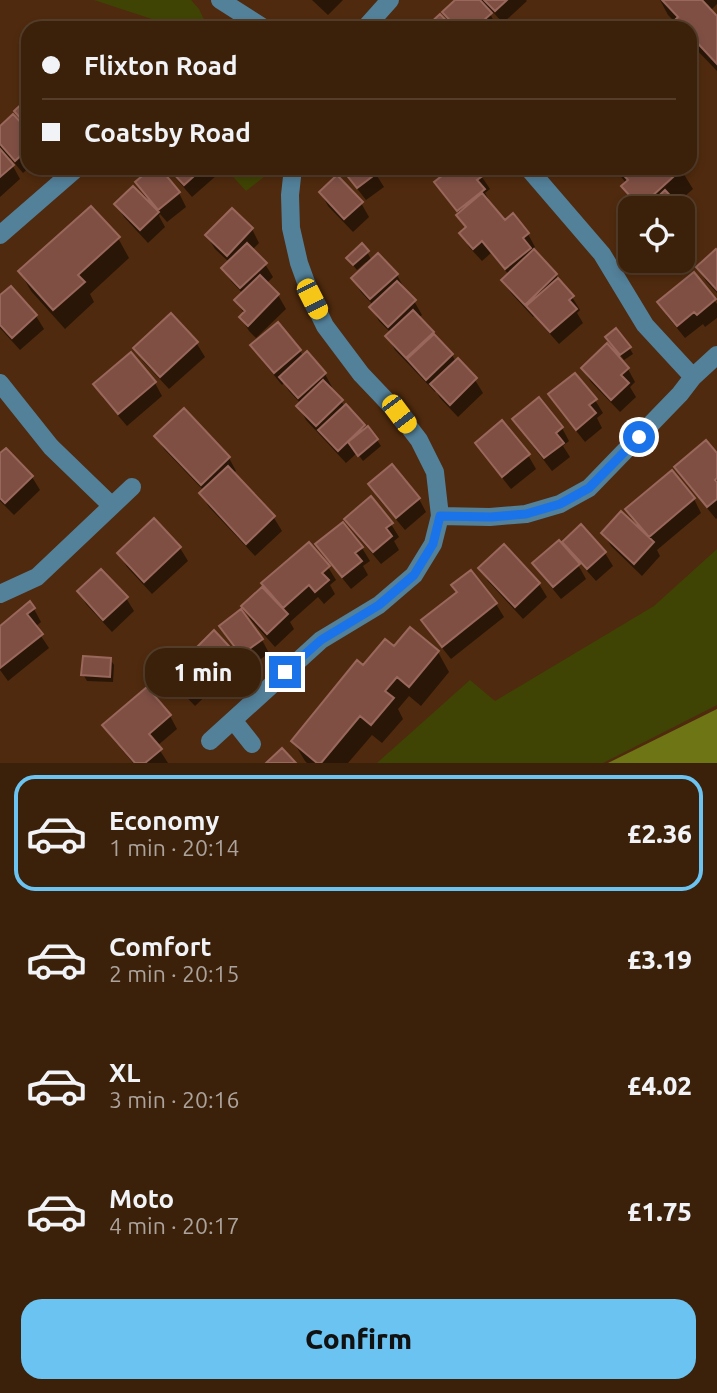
<!DOCTYPE html>
<html lang="en">
<head>
<meta charset="utf-8">
<style>
  :root { --surface:#3b200a; --page:#462d18; --text:#f1f3f6; --muted:#aca39c; --line:#543e2b; --accent:#6bc3f2 }
  body { margin:0; font-family:Ubuntu,sans-serif; background:var(--page); color:var(--text); height:100vh; display:flex; flex-direction:column; font-size:26px; white-space:nowrap }
  * { box-sizing:border-box; margin:0 }
  p { font-size:23px; color:var(--muted) }
  .icon { flex:none; width:38px; height:38px; fill:none; stroke:currentColor; stroke-width:2; stroke-linecap:round; stroke-linejoin:round }
  .map { position:relative; height:763px; overflow:hidden }
  .sheet { display:flex; flex-direction:column; background:var(--surface); flex:1 }
  .sheet>* { flex:none }
  .hud { position:absolute; left:21px; top:21px; width:676px; height:154px; border-radius:21px; box-shadow:0 4px 10px #0003,0 0 0 2px var(--line); display:grid; align-content:center; height:154px; padding:0 21px; background:var(--surface) }
  .tools { position:absolute; left:618px; top:196px; display:grid; gap:14px }
  .tools a { display:grid; place-items:center; width:77px; height:77px; border-radius:14px; background:var(--surface); box-shadow:0 4px 10px #0003,0 0 0 2px var(--line); font-size:35px }
  .end { position:absolute; width:32px; height:32px; margin:-16px; border:9px solid #1a73e8; background:#fff; box-shadow:0 0 0 4px #fff }
  .from { border-radius:50% }
  .bubble { position:absolute; height:49px; border-radius:21px; background:var(--surface); box-shadow:0 4px 10px #0003,0 0 0 2px var(--line); font-size:23px; font-weight:800; line-height:49px; text-align:center }
  .car { position:absolute; width:21px; height:42px; margin:-21px -10px; border-radius:9px; box-shadow:0 0 5px 2px #0007; background:linear-gradient(#f5c518 24%,#345 0 40%,#f5c518 0 76%,#345 0 86%,#f5c518 0) }
  .hud b { display:flex; align-items:center; gap:24px; height:66px; font-size:26px }
  .hud b+b { border-top:2px solid var(--line) }
  .hud i { width:18px; height:18px; background:var(--text) }
  ul { padding:12px 0 0; list-style:none }
  li { display:flex; align-items:center; gap:21px; height:116px; margin:0 14px 10px; padding:0 7px; border:4px solid transparent; border-radius:21px }
  li div { flex:1 }
  li b { display:block; font-size:26px }
  li em { font-style:normal; font-weight:800 }
  li.current { border-color:var(--accent) }
  li>.icon { width:63px; height:63px; stroke-width:1.5 }
  .button { display:flex; gap:14px; margin-top:auto; padding:14px 21px }
  .button a { flex:1; height:80px; border-radius:21px; background:var(--accent); color:#111; font-size:28px; font-weight:800; line-height:80px; text-align:center }
  .map>svg:first-child { display:block }
</style>
</head>
<body>
<div class="map">
<svg width="717" height="763" viewBox="0 0 717 763">
  <rect width="100%" height="100%" fill="#4f2a0e"/>
  <!-- green -->
  <path fill="#3f4404" d="M 94,0 L 191,0 L 199,9 L 208,28 L 179,28 Z
    M 225,168 L 282,168 L 264,177 L 246,191 Z
    M 717,549 L 717,705 L 603,763 L 377,763 L 470,680 L 495,701 L 654,606 Z"/>
  <!-- forest -->
  <path fill="#6e7515" d="M 717,709 L 717,763 L 608,763 Z"/>
  <!-- shadow -->
  <path fill="#0007" d="M 312,0 L 343,0 L 328,15 Z
    M 457,0 L 526,0 L 527,1 L 503,23 L 489,8 L 488,9 L 497,28 L 453,28 L 444,12 Z
    M 660,0 L 717,0 L 717,4 L 710,11 L 717,18 L 717,71 L 692,45 L 690,41 L 690,28 L 681,28 L 668,15 Z
    M 28,100 L 29,168 L 23,173 L 10,158 L 9,159 L 20,179 L 0,197 L 0,151 L 1,153 L 3,152 L 0,147 L 0,129 L 25,127 L 16,112 Z
    M 155,168 L 158,168 L 179,193 L 186,207 L 167,222 L 160,214 L 159,216 L 165,227 L 148,243 L 124,217 L 116,204 L 148,202 L 137,183 Z
    M 167,168 L 213,168 L 217,175 L 192,197 Z
    M 341,168 L 372,168 L 384,187 L 366,200 Z
    M 390,168 L 407,168 L 398,176 Z
    M 455,168 L 476,168 L 490,189 L 485,193 L 491,203 L 490,204 L 505,223 L 528,234 L 535,247 L 532,250 L 556,275 L 560,283 L 572,297 L 580,310 L 577,313 L 583,323 L 559,344 L 534,316 L 533,317 L 511,293 L 503,280 L 509,275 L 491,253 L 482,261 L 469,247 L 462,233 L 466,229 L 459,214 L 444,196 L 436,183 Z
    M 614,168 L 680,168 L 693,189 L 676,204 L 680,208 L 637,208 L 623,186 L 626,183 Z
    M 321,193 L 361,203 L 369,217 L 353,232 L 328,206 Z
    M 682,211 L 688,217 L 696,230 L 682,243 Z
    M 252,229 L 259,243 L 252,250 L 265,264 L 273,277 L 266,284 L 278,295 L 286,309 L 256,338 L 249,331 L 241,318 L 245,315 L 236,301 L 243,294 L 231,281 L 223,268 L 229,262 L 215,249 L 207,236 Z
    M 118,238 L 129,258 L 90,294 L 94,302 L 65,329 L 31,291 L 20,272 Z
    M 367,252 L 372,261 L 397,275 L 404,288 L 403,289 L 414,301 L 422,315 L 418,318 L 452,355 L 456,362 L 475,380 L 483,393 L 458,417 L 440,398 L 436,391 L 435,392 L 395,350 L 388,337 L 391,333 L 379,321 L 371,307 L 373,305 L 361,292 L 353,279 L 368,264 L 366,262 L 357,270 L 352,264 Z
    M 717,252 L 717,293 L 706,281 L 698,268 Z
    M 694,275 L 717,304 L 717,318 L 705,327 L 703,324 L 685,338 L 667,316 L 660,303 Z
    M 10,288 L 36,316 L 44,329 L 20,350 L 0,328 L 0,298 Z
    M 171,315 L 197,344 L 205,357 L 169,389 L 143,361 L 135,348 Z
    M 607,337 L 629,347 L 633,354 L 624,360 Z
    M 253,345 L 300,351 L 304,357 L 325,374 L 332,387 L 330,389 L 341,401 L 345,407 L 377,440 L 381,446 L 363,461 L 357,453 L 346,463 L 306,420 L 299,407 L 301,404 L 289,391 L 284,383 L 282,385 L 260,358 Z
    M 583,369 L 628,369 L 635,382 L 630,387 L 636,397 L 620,412 L 591,382 Z
    M 155,383 L 162,396 L 127,426 L 103,398 L 95,385 Z
    M 551,395 L 595,400 L 603,413 L 597,418 L 602,428 L 585,442 L 558,408 Z
    M 514,419 L 562,428 L 569,441 L 563,446 L 570,457 L 552,471 L 522,432 Z
    M 156,436 L 229,458 L 236,471 L 233,474 L 274,518 L 282,531 L 255,556 L 209,507 L 201,494 L 204,491 L 164,449 Z
    M 477,443 L 528,455 L 536,469 L 511,489 L 485,456 Z
    M 0,455 L 32,477 L 40,490 L 14,515 L 0,501 Z
    M 717,456 L 717,518 L 716,519 L 684,480 L 676,467 Z
    M 671,473 L 694,499 L 701,513 L 657,550 L 660,556 L 642,576 L 611,546 L 603,533 L 639,529 L 628,509 Z
    M 370,485 L 419,499 L 426,512 L 405,530 L 378,498 Z
    M 347,519 L 391,524 L 399,537 L 394,541 L 399,550 L 381,564 L 354,532 Z
    M 154,521 L 180,548 L 188,561 L 152,594 L 127,567 L 119,553 Z
    M 343,524 L 362,548 L 370,561 L 363,566 L 368,575 L 351,589 L 325,557 L 317,544 Z
    M 564,542 L 605,553 L 613,566 L 596,581 L 579,562 L 577,563 L 586,579 L 561,599 L 542,576 L 534,563 L 572,555 Z
    M 328,567 L 336,580 L 330,585 L 335,594 L 324,604 L 318,597 L 290,622 L 294,629 L 275,647 L 251,620 L 243,607 L 271,596 L 264,583 Z
    M 481,568 L 539,584 L 547,597 L 523,619 L 488,581 Z
    M 470,572 L 496,604 L 504,617 L 451,659 L 431,634 L 423,621 L 458,593 L 453,586 Z
    M 79,591 L 126,598 L 134,611 L 112,632 L 86,604 Z
    M 34,609 L 41,622 L 35,627 L 49,648 L 8,681 L 0,670 L 0,628 Z
    M 221,626 L 262,640 L 269,653 L 250,667 L 229,639 Z
    M 197,649 L 239,659 L 246,672 L 227,690 L 216,678 Z
    M 438,652 L 449,672 L 421,706 L 409,696 L 398,709 L 403,719 L 382,743 L 372,735 L 348,763 L 307,763 L 305,761 L 293,741 L 363,668 Z
    M 184,653 L 206,675 L 214,688 L 195,706 L 174,684 L 166,671 Z
    M 110,659 L 114,665 L 113,682 L 87,681 L 83,674 Z
    M 170,716 L 177,729 L 157,746 L 168,763 L 133,763 L 112,738 L 105,725 Z"/>
  <!-- building -->
  <path fill="#7f4f44" stroke="#99675b" stroke-width="2" d="M 455,0 L 480,0 L 492,13 L 475,28 L 457,28 L 442,12 Z
    M 484,0 L 507,0 L 495,11 Z
    M 662,0 L 702,0 L 717,16 L 717,64 L 690,35 L 690,28 L 683,28 L 675,20 L 678,17 Z
    M 440,14 L 453,28 L 425,28 Z
    M 28,98 L 28,127 L 14,111 Z
    M 13,114 L 28,130 L 28,149 L 15,161 L 0,144 L 0,126 Z
    M 0,149 L 14,165 L 0,177 Z
    M 152,168 L 160,168 L 180,192 L 158,210 L 135,182 Z
    M 168,168 L 203,168 L 184,185 Z
    M 341,168 L 374,168 L 377,173 L 357,188 Z
    M 452,168 L 478,168 L 484,175 L 477,180 L 485,189 L 457,211 L 434,182 Z
    M 617,168 L 683,168 L 640,207 L 621,186 L 628,180 Z
    M 337,175 L 363,202 L 344,219 L 319,192 Z
    M 133,186 L 159,212 L 140,230 L 114,204 Z
    M 665,190 L 689,216 L 682,222 L 682,208 L 646,208 Z
    M 482,193 L 505,220 L 513,213 L 529,233 L 523,238 L 531,248 L 505,269 L 482,241 L 473,249 L 459,233 L 466,227 L 456,215 Z
    M 91,206 L 120,237 L 78,275 L 85,282 L 53,310 L 18,271 Z
    M 232,208 L 253,228 L 227,256 L 205,235 Z
    M 247,243 L 267,263 L 240,288 L 221,268 Z
    M 362,243 L 369,251 L 353,265 L 346,258 Z
    M 534,249 L 557,274 L 525,305 L 501,280 Z
    M 716,249 L 717,250 L 717,290 L 696,267 Z
    M 378,253 L 398,274 L 370,299 L 351,278 Z
    M 694,272 L 716,299 L 697,315 L 694,312 L 677,326 L 657,302 Z
    M 260,275 L 279,294 L 248,326 L 239,317 L 245,311 L 234,300 Z
    M 558,278 L 574,296 L 569,300 L 577,309 L 550,332 L 526,306 Z
    M 397,281 L 416,300 L 388,327 L 369,307 Z
    M 11,286 L 37,315 L 12,338 L 0,325 L 0,295 Z
    M 413,310 L 434,332 L 406,358 L 385,336 Z
    M 171,313 L 198,342 L 160,377 L 133,348 Z
    M 278,322 L 301,350 L 274,373 L 250,345 Z
    M 616,328 L 631,347 L 620,355 L 605,337 Z
    M 434,334 L 453,354 L 426,380 L 407,359 Z
    M 607,343 L 629,368 L 621,375 L 629,383 L 611,400 L 581,368 Z
    M 307,351 L 326,373 L 298,398 L 279,377 Z
    M 131,352 L 156,382 L 118,414 L 93,384 Z
    M 458,358 L 477,378 L 450,405 L 430,384 Z
    M 575,373 L 597,399 L 589,405 L 596,413 L 576,430 L 548,394 Z
    M 323,380 L 343,400 L 316,426 L 296,406 Z
    M 539,397 L 563,427 L 556,433 L 564,443 L 544,458 L 512,419 Z
    M 346,404 L 365,425 L 338,451 L 318,430 Z
    M 184,408 L 230,457 L 201,485 L 154,436 Z
    M 502,420 L 530,454 L 502,477 L 475,443 Z
    M 368,426 L 378,439 L 358,456 L 348,442 Z
    M 706,440 L 717,453 L 717,478 L 715,480 L 717,482 L 717,499 L 707,507 L 674,467 Z
    M 6,448 L 33,476 L 5,503 L 0,498 L 0,453 Z
    M 392,464 L 420,498 L 396,518 L 368,484 Z
    M 228,466 L 275,516 L 246,544 L 199,493 Z
    M 672,470 L 695,498 L 649,537 L 625,509 Z
    M 371,496 L 393,523 L 386,528 L 392,536 L 373,552 L 344,519 Z
    M 621,511 L 654,542 L 634,564 L 601,533 Z
    M 154,518 L 181,547 L 144,582 L 117,553 Z
    M 343,522 L 363,547 L 355,553 L 362,561 L 342,577 L 315,544 Z
    M 581,524 L 606,552 L 587,569 L 562,542 Z
    M 559,540 L 580,564 L 553,587 L 532,563 Z
    M 309,542 L 330,566 L 322,573 L 329,580 L 315,592 L 309,585 L 283,608 L 261,583 Z
    M 504,544 L 540,583 L 515,607 L 478,568 Z
    M 101,569 L 128,597 L 103,620 L 77,591 Z
    M 471,570 L 497,603 L 442,647 L 421,620 L 457,592 L 451,585 Z
    M 262,587 L 288,614 L 267,634 L 241,606 Z
    M 30,601 L 35,608 L 27,614 L 43,634 L 0,668 L 0,626 Z
    M 241,609 L 263,639 L 241,655 L 219,626 Z
    M 410,627 L 439,651 L 409,687 L 397,677 L 385,691 L 394,698 L 371,725 L 360,716 L 321,763 L 317,763 L 291,741 L 357,660 L 363,665 L 385,639 L 394,646 Z
    M 214,630 L 240,658 L 219,678 L 206,665 L 208,662 L 195,649 Z
    M 184,651 L 207,673 L 187,694 L 164,671 Z
    M 83,656 L 111,658 L 110,677 L 81,675 Z
    M 147,687 L 171,715 L 149,734 L 162,749 L 145,763 L 135,763 L 102,725 Z
    M 282,748 L 296,763 L 266,763 Z"/>
  <g fill="none" stroke-linecap="round" stroke-linejoin="round">
    <!-- minor -->
    <path stroke="#53819a" stroke-width="18" d="M 220,0 L 264,28
      M 365,28 L 390,0
      M 528,168 L 602,254 L 645,325 L 693,377
      M 0,235 L 77,168
      M 0,383 L 51,447 L 112,506
      M 440,516 L 490,517 L 526,514 L 560,504 L 589,488 L 680,394 L 693,377 L 717,355
      M 0,594 L 37,577 L 132,487
      M 233,720 L 252,744
      M 210,741 L 321,640 L 379,605 L 414,575 L 433,544 L 440,516 L 435,472 L 419,440 L 399,414 L 361,374 L 325,326 L 312,299 L 299,263 L 291,228 L 290,195 L 293,168"/>
  </g>
  <g fill="none" stroke-linecap="round" stroke-linejoin="round">
    <!-- route -->
    <path stroke="#1a73e8" stroke-width="9" d="M 285,672 L 321,640 L 379,605 L 414,575 L 433,544 L 440,516 L 491,517 L 526,514 L 560,504 L 589,488 L 639,437"/>
  </g>
</svg>
<div class="tools">
<a><svg class="icon" aria-label="locate" viewBox="0 0 24 24"><circle cx="12" cy="12" r="6"/><path d="M12 2v4M12 18v4M2 12h4M18 12h4"/></svg></a>
</div>
<i class="end from" style="left:639px;top:437px"></i>
<i class="end" style="left:285px;top:672px"></i>
<div class="bubble" style="left:145px;top:648px;width:116px">1 min</div>
<i class="car" style="left:312px;top:299px;rotate:153deg"></i>
<i class="car" style="left:399px;top:414px;rotate:143deg"></i>
<div class="hud">
<b><i class="from"></i>Flixton Road</b>
<b><i></i>Coatsby Road</b>
</div>
</div>
<section class="sheet">
<ul>
<li class="current"><svg class="icon" aria-label="car" viewBox="0 0 24 24"><path d="M5 17H2v-5l4-1 3-4h7l3 4 3 1v5h-3M9 17h6M6 11h13"/><circle cx="7" cy="17" r="2"/><circle cx="17" cy="17" r="2"/></svg><div><b>Economy</b><p>1 min · 20:14</p></div><em>£2.36</em></li>
<li><svg class="icon" aria-label="car" viewBox="0 0 24 24"><path d="M5 17H2v-5l4-1 3-4h7l3 4 3 1v5h-3M9 17h6M6 11h13"/><circle cx="7" cy="17" r="2"/><circle cx="17" cy="17" r="2"/></svg><div><b>Comfort</b><p>2 min · 20:15</p></div><em>£3.19</em></li>
<li><svg class="icon" aria-label="car" viewBox="0 0 24 24"><path d="M5 17H2v-5l4-1 3-4h7l3 4 3 1v5h-3M9 17h6M6 11h13"/><circle cx="7" cy="17" r="2"/><circle cx="17" cy="17" r="2"/></svg><div><b>XL</b><p>3 min · 20:16</p></div><em>£4.02</em></li>
<li><svg class="icon" aria-label="car" viewBox="0 0 24 24"><path d="M5 17H2v-5l4-1 3-4h7l3 4 3 1v5h-3M9 17h6M6 11h13"/><circle cx="7" cy="17" r="2"/><circle cx="17" cy="17" r="2"/></svg><div><b>Moto</b><p>4 min · 20:17</p></div><em>£1.75</em></li>
</ul>
<div class="button"><a>Confirm</a></div>
</section>
</body>
</html>
